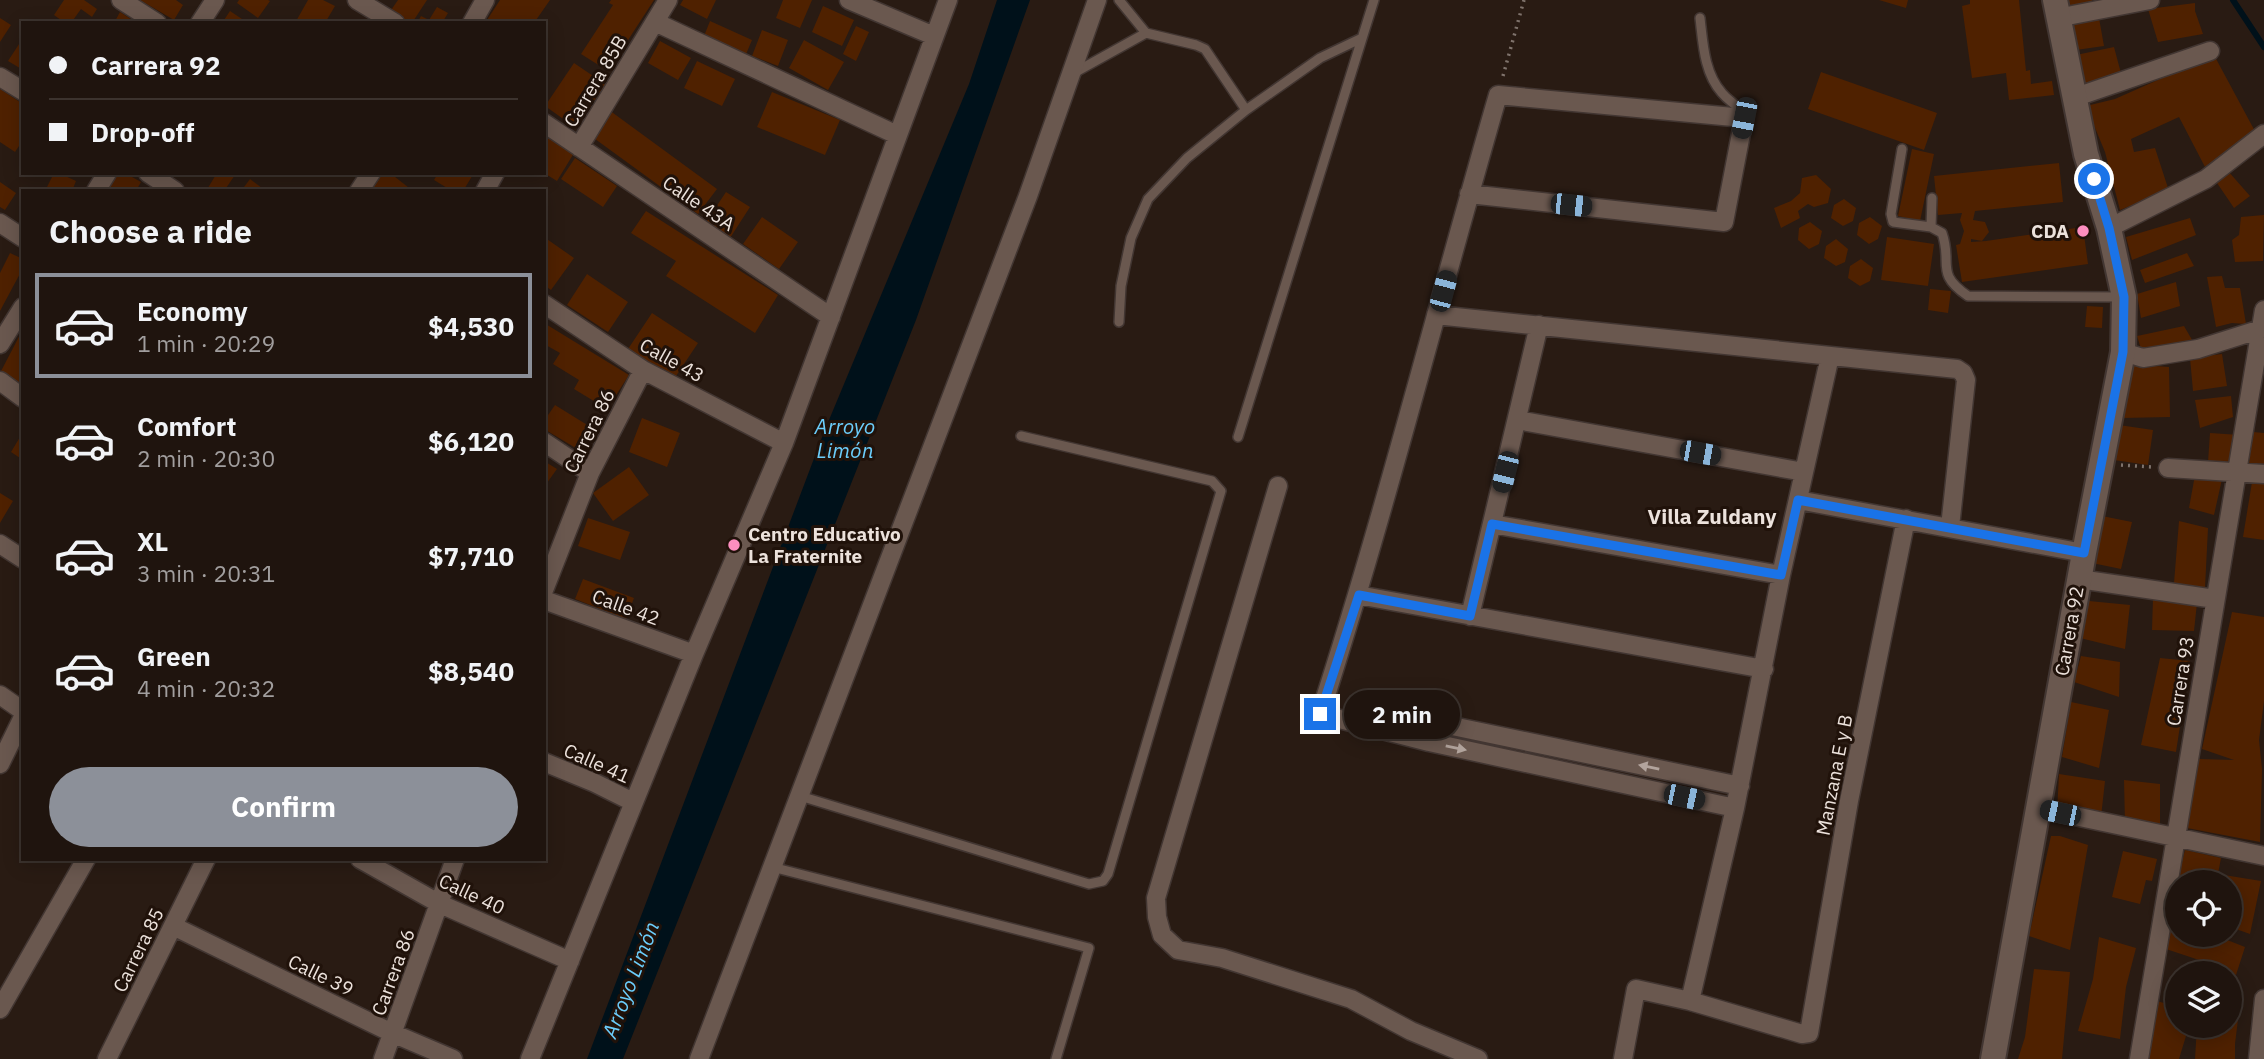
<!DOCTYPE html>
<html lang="en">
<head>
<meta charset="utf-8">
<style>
  :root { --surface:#1f140e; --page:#271d17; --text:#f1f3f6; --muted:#a19e9e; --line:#3c332e; --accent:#8c9099 }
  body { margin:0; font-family:"IBM Plex Sans",sans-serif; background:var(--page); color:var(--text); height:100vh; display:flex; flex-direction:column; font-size:26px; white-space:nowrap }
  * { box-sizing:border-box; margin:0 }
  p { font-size:23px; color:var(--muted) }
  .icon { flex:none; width:38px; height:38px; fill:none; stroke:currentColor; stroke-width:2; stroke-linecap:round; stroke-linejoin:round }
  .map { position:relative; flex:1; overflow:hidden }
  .details { position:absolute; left:21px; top:189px; width:525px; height:672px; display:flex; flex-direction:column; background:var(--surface); border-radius:0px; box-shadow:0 4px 18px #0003,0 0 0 2px var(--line) }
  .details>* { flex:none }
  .guide { position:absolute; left:21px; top:21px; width:525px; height:154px; border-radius:0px; box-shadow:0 4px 18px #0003,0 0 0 2px var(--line); display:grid; align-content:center; height:154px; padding:0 28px; background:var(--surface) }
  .fabs { position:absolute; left:2165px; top:870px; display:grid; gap:14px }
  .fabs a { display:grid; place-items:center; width:77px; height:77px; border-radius:50%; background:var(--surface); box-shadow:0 4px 18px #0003,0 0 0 2px var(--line); font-size:35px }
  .end { position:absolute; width:32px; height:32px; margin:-16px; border:9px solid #1a73e8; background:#fff; box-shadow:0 0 0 4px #fff }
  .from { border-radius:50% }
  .bubble { position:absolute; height:49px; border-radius:24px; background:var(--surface); box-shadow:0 4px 18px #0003,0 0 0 2px var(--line); font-size:23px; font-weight:700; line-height:49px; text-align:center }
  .car { position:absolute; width:21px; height:42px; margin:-21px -10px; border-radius:9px; box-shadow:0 0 5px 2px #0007; background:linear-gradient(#222 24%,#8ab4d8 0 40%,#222 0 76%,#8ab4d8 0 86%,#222 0) }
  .guide b { display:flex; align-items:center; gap:24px; height:66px; font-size:26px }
  .guide b+b { border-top:2px solid var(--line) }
  .guide i { width:18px; height:18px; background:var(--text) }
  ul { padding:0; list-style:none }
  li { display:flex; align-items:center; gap:21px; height:105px; margin:0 14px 10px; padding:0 14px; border:4px solid transparent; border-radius:0px }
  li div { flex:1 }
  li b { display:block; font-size:26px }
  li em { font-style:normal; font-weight:700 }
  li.current { border-color:var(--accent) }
  li>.icon { width:63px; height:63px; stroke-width:1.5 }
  h2 { padding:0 28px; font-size:32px; line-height:84px }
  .button { display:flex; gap:14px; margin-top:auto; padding:14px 28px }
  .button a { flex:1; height:80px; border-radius:42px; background:var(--accent); color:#fff; font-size:28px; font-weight:700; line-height:80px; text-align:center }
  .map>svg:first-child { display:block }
</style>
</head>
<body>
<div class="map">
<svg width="2264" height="1059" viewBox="0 0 2264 1059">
  <rect width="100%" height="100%" fill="#291b13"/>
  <!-- water -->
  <path fill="#00111a" d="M 997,0 L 1030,0 L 916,320 L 623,1059 L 587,1059 L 824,432 L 969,84 Z"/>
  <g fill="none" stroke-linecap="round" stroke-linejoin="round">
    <!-- stream -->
    <path stroke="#00111a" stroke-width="6" d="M 2233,0 L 2264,47"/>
  </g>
  <!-- building -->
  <path fill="#4f2100" d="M 64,0 L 84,0 L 97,9 L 92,17 L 81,9 L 71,23 L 65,23 L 54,15 Z
    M 140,0 L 176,0 L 183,5 L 174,20 Z
    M 239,0 L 268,0 L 270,1 L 258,18 L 237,3 Z
    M 308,0 L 323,0 L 335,6 L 325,23 L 295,23 Z
    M 398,0 L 427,0 L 412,23 L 405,23 L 389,13 Z
    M 500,0 L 550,0 L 534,23 L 485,23 Z
    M 611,0 L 654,0 L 608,71 L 581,54 L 613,5 L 609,3 Z
    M 683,0 L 716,0 L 707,19 L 680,5 Z
    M 783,0 L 812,0 L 800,28 L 776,18 Z
    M 1879,0 L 1908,0 L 1906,8 Z
    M 1970,0 L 2019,0 L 2026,71 L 2030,70 L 2031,84 L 2052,81 L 2054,95 L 2009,100 L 2006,73 L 1972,78 L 1962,6 L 1970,4 Z
    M 2066,0 L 2092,0 L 2093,5 L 2067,11 Z
    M 2195,3 L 2195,11 L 2203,34 L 2158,42 L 2148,9 Z
    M 823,6 L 854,20 L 842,46 L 812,32 Z
    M 437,7 L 448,13 L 442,23 L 417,23 L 421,16 L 429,20 Z
    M 230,11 L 248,23 L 222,23 Z
    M 120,12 L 137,23 L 114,23 Z
    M 0,18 L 11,25 L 0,42 Z
    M 2099,18 L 2104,46 L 2076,50 L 2072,23 Z
    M 710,21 L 752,40 L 744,59 L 702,41 Z
    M 856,26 L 869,32 L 856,61 L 843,54 Z
    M 762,30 L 788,40 L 778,66 L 752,56 Z
    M 23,38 L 23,70 L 8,61 Z
    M 804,40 L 844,62 L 828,90 L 789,68 Z
    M 660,41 L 691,58 L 678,80 L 648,63 Z
    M 2114,47 L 2122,77 L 2086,87 L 2076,55 Z
    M 2214,55 L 2257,135 L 2205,167 L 2179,117 L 2131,139 L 2134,152 L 2155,148 L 2168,188 L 2148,199 L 2120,210 L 2105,152 L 2086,106 L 2115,99 Z
    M 697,61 L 735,79 L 722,106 L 684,88 Z
    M 574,63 L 605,84 L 576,128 L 545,106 Z
    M 1821,72 L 1937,113 L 1924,150 L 1808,109 Z
    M 0,89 L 23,104 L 23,144 L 21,143 L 15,152 L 0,142 Z
    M 772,92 L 840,120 L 825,155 L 757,127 Z
    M 609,110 L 717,189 L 698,214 L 591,136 Z
    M 544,134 L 574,153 L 557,181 L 544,173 Z
    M 1912,149 L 1934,154 L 1920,221 L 1898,216 Z
    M 575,158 L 617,186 L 603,207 L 561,179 Z
    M 2059,163 L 2063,202 L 1975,211 L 1973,220 L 1985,222 L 1989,232 L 1982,241 L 1971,239 L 1971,242 L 1986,241 L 2083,227 L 2088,264 L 1962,282 L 1956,245 L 1960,244 L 1964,231 L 1960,220 L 1962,213 L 1938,215 L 1934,176 Z
    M 2228,171 L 2250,196 L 2234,208 L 2215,180 Z
    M 54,173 L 59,173 L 76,181 L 72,191 L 45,191 Z
    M 116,173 L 125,173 L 141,182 L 136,191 L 113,191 L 108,188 Z
    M 217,173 L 235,175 L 224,191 L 206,191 Z
    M 383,173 L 390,173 L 413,191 L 370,191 Z
    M 438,173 L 474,173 L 463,191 L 452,191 L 434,180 Z
    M 1816,175 L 1831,189 L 1828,203 L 1814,207 L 1808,204 L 1798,211 L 1800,218 L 1781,228 L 1774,208 L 1791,201 L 1800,193 L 1802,178 Z
    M 250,179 L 266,191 L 241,191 Z
    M 0,182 L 16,193 L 5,210 L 0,207 Z
    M 726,192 L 750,207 L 730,238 L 706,222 Z
    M 1844,199 L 1856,208 L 1853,221 L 1843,226 L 1831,218 L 1834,205 Z
    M 646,211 L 778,295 L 755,333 L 666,276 L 676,261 L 631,233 Z
    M 2264,215 L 2263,261 L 2235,262 L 2232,240 L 2239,235 L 2241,217 Z
    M 762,217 L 798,242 L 779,269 L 743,244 Z
    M 1870,217 L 1882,226 L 1878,239 L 1869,244 L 1857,235 L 1859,223 Z
    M 2190,218 L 2196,235 L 2132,260 L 2126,237 Z
    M 1810,222 L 1822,231 L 1819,244 L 1809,249 L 1798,240 L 1799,228 Z
    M 544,237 L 574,258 L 551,290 L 544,285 Z
    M 1887,237 L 1934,244 L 1928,286 L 1881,280 Z
    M 1836,239 L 1848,249 L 1845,262 L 1836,266 L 1824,258 L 1826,246 Z
    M 10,253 L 23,259 L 23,268 L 0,311 L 0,273 Z
    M 2187,253 L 2194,266 L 2145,283 L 2140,270 Z
    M 1861,259 L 1873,268 L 1870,281 L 1860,286 L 1848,278 L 1850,266 Z
    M 587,274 L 628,302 L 608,332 L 567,305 Z
    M 2222,276 L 2225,288 L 2240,288 L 2246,324 L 2232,323 L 2216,327 L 2207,277 Z
    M 2176,282 L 2180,306 L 2141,318 L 2137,294 Z
    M 1930,289 L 1951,291 L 1948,313 L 1928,310 Z
    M 2087,306 L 2103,307 L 2102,328 L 2085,327 Z
    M 652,313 L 698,343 L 674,379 L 628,349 Z
    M 544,323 L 629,375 L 607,409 L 574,389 L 579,380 L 553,364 L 560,353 L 544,344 Z
    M 2184,326 L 2195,345 L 2142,352 L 2137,336 Z
    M 23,329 L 23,385 L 0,373 Z
    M 2222,354 L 2227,386 L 2193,391 L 2190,358 Z
    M 2129,364 L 2169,367 L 2170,417 L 2122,418 Z
    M 2231,396 L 2233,417 L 2200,428 L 2195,400 Z
    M 555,405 L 597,431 L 584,453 L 544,429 L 544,421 Z
    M 642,418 L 680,433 L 667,467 L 629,452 Z
    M 2119,425 L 2153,430 L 2148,465 L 2114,460 Z
    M 23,432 L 23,460 L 11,452 Z
    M 2253,432 L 2264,433 L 2264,464 L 2249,463 Z
    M 2210,433 L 2240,435 L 2235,464 L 2208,462 Z
    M 544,461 L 557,469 L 544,487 Z
    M 629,467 L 649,495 L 613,521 L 593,493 Z
    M 2195,475 L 2222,479 L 2214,515 L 2189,508 Z
    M 2253,476 L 2264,478 L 2264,540 L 2243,537 Z
    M 0,493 L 13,501 L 0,523 Z
    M 2102,516 L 2132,522 L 2121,569 L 2092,563 Z
    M 588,518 L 630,532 L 620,560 L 578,546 Z
    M 2179,521 L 2208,528 L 2205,588 L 2174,583 Z
    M 583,579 L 634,598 L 626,619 L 575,599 Z
    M 2153,598 L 2197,603 L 2194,631 L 2152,630 Z
    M 2089,601 L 2130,605 L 2125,649 L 2080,638 Z
    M 2232,612 L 2264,617 L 2264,701 L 2259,740 L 2262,769 L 2260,842 L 2187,828 L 2199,759 L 2234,760 L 2202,749 Z
    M 2081,656 L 2120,662 L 2119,697 L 2074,682 Z
    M 2160,658 L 2190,661 L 2176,752 L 2141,745 Z
    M 2071,702 L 2109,710 L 2099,768 L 2062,757 Z
    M 2059,774 L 2105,781 L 2101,817 L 2057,812 Z
    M 2124,780 L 2160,784 L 2160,827 L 2125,823 Z
    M 2051,836 L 2060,836 L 2088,845 L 2070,950 L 2029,936 Z
    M 2185,850 L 2221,858 L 2218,874 L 2261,881 L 2250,934 L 2230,927 L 2230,882 L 2177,882 Z
    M 2123,851 L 2157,859 L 2152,881 L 2146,880 L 2140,904 L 2112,897 Z
    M 2176,887 L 2177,887 L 2177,910 L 2171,908 Z
    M 2173,922 L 2177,923 L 2177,934 L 2212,934 L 2245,947 L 2236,975 L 2211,964 L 2163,948 Z
    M 2099,937 L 2136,948 L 2126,987 L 2120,1039 L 2078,1031 L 2093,979 Z
    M 2034,969 L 2070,972 L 2062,1059 L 2018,1059 L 2025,1037 Z
    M 2230,993 L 2241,995 L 2235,1044 L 2235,1059 L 2195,1059 L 2197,1026 L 2230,1026 Z
    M 2156,1001 L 2177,1006 L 2177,1026 L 2189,1026 L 2179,1059 L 2142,1059 Z"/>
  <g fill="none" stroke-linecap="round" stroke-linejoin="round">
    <!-- lane casing -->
    <g stroke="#423632" stroke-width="12">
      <path id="lane" d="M 1119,0 L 1146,33
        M 1700,18 C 1703,43 1704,73 1722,93 C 1731,104 1738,103 1744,118
        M 1072,74 L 1146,33 L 1196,45 L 1205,49 L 1246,110 L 1320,58 L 1362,38
        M 1902,149 L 1891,214 L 1893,222 L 1931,227 L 1942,233 C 1953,264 1934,273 1968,296 L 2122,297
        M 1931,227 L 1932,198
        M 1119,322 L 1121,286 L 1131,238 L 1148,199 L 1187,158 L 1246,110
        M 1238,437 L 1374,0
        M 800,796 L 1089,884 L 1103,881 L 1108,874 L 1221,491 L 1212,481 L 1021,436
        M 772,867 L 1089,948 L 1056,1059"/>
    </g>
    <!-- street casing -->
    <g stroke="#423632" stroke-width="21">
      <path id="street" d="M 121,0 L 157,23
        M 357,0 L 395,23
        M 849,0 L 934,36
        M 2057,18 L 2150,0
        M 655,22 L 897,135
        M 200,23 L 215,0
        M 472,23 L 485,0
        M 0,77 L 23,91
        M 2073,98 L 2210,51
        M 544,123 L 831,317
        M 579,147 L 668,0
        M 148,173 L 175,191
        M 96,191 L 107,173
        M 359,191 L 371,173
        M 485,191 L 495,173
        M 1469,194 L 1724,222 L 1744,118 L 1498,95 C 1438,301 1386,510 1320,714 L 1429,742 L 1735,808
        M 0,223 L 23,238
        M 2109,228 L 2206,179 L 2264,134
        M 544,304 L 643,370 L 784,443
        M 1436,315 L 1957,369 L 1963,373 L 1966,380 L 1950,527
        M 0,344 L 23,307
        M 2123,352 L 2143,358 L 2198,349 L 2264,328
        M 0,381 L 23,398
        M 1517,420 L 1804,472
        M 544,442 L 590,473
        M 2168,468 L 2264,474
        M 1278,486 L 1156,898 L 1157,917 L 1162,935 L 1178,950 L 1222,958 L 1351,999 L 1411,1031 L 1478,1059
        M 1798,500 L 2084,553
        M 1492,524 L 1781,575
        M 0,544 L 23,559
        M 2079,579 L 2215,599
        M 544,590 L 590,473 L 643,370
        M 1358,595 L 1764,669
        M 544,600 L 694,654
        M 1470,616 L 1539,325
        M 0,695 L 23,711
        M 1390,731 L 1409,724 L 1433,722 L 1740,786
        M 544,762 L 595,783 L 633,802
        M 0,764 L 23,717
        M 2037,808 L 2264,856
        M 360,859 L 440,904 L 570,961
        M 173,926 L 392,1033 L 453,1059
        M 1690,1001 L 1735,808 L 1781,575 L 1830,356
        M 0,1009 L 86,859
        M 107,1059 L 206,859
        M 383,1059 L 455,859
        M 530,1059 L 694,654 L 784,443 L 948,0
        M 699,1059 L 1028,196 L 1097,0
        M 1623,1059 L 1636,989 L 1690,1001 L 1802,1034 L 1809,1033 L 1849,801 L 1906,519
        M 2139,1059 L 2264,310
        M 2258,1059 L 2264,999"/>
    </g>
    <!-- secondary casing -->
    <g stroke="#423632" stroke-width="28">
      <path id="secondary" d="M 1993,1059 L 2084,553 L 2123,352 L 2124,297 L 2109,228 L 2086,154 L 2055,0"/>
    </g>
    <!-- path -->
    <path stroke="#7f736c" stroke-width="3.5" stroke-dasharray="2 5" stroke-linecap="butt" d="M 1503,76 L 1524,0
      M 2121,465 L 2152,467"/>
    <!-- lane -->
    <use href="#lane" stroke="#6a584f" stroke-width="9"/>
    <!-- street -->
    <use href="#street" stroke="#6a584f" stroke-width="18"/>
    <!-- secondary -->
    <use href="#secondary" stroke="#6a584f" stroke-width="24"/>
  </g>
  <!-- one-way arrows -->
  <defs><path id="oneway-solid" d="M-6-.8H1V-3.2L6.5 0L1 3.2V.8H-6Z" transform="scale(1.75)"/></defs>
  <g fill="#b2a49d">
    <use href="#oneway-solid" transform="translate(1456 748) rotate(12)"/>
    <use href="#oneway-solid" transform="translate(1649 767) rotate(-168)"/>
  </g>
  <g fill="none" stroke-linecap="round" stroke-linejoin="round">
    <!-- route -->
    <path stroke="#1a73e8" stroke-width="9" d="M 1320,714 L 1359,595 L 1470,616 L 1492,524 L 1781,575 L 1798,500 L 2084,553 L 2123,352 L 2124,297 L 2109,228 L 2094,179"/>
  </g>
  <!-- markers -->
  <g fill="#fd8ebf" stroke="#20120a" stroke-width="2.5">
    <circle cx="2083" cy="231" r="7"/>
    <circle cx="734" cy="545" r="7"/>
  </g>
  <g text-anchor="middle" stroke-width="6" stroke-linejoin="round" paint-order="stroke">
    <!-- street labels -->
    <g font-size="19" fill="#ece2dc" stroke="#20120a">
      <text transform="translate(595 81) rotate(-59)" y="7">Carrera 85B</text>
      <text transform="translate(699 203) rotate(34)" y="7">Calle 43A</text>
      <text transform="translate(672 360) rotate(29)" y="7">Calle 43</text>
      <text transform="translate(589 431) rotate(-64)" y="7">Carrera 86</text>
      <text transform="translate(626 607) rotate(20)" y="7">Calle 42</text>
      <text transform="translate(2069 631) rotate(-80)" y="7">Carrera 92</text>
      <text transform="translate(2180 681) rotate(-81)" y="7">Carrera 93</text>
      <text transform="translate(597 763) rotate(24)" y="7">Calle 41</text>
      <text transform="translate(1834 775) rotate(-79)" y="7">Manzana E y B</text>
      <text transform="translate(472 894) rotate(25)" y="7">Calle 40</text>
      <text transform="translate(138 950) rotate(-64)" y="7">Carrera 85</text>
      <text transform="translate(393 972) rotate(-70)" y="7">Carrera 86</text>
      <text transform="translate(321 975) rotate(26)" y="7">Calle 39</text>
    </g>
    <!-- poi labels -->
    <g font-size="19" font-weight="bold" fill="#ece2dc" stroke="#20120a" text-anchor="end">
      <text x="2069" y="238">CDA</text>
      <text x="748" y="541" text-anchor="start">Centro Educativo<tspan x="748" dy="22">La Fraternite</tspan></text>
    </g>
    <!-- water labels -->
    <g font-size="21" font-style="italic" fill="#6bcdfb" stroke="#20120a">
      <text x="845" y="434">Arroyo<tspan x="845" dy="24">Limón</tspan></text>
      <text transform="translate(631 980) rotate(-69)" y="7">Arroyo Limón</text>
    </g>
    <!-- neighbourhood labels -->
    <g font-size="21" font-weight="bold" fill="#ece2dc" stroke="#20120a">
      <text x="1712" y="524">Villa Zuldany</text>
    </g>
  </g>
</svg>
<div class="fabs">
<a><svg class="icon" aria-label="locate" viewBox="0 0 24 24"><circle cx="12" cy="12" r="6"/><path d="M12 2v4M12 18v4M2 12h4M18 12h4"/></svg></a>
<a><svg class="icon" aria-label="layers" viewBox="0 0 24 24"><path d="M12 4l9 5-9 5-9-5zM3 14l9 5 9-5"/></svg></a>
</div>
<i class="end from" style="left:2094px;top:179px"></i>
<i class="end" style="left:1320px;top:714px"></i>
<div class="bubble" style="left:1344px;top:690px;width:116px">2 min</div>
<i class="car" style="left:1744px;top:118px;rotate:191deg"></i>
<i class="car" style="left:1571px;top:205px;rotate:96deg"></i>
<i class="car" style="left:1443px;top:291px;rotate:15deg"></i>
<i class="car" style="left:1700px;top:453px;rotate:100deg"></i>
<i class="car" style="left:1505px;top:472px;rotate:194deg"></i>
<i class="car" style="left:1684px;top:797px;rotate:102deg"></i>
<i class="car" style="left:2060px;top:813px;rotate:282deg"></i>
<div class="guide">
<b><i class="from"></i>Carrera 92</b>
<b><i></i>Drop-off</b>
</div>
<section class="details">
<h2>Choose a ride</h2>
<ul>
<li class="current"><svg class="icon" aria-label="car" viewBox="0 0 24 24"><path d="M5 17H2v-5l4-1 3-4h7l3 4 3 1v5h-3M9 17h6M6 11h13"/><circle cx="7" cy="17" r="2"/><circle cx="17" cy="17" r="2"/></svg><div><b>Economy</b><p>1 min · 20:29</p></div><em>$4,530</em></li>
<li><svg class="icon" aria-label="car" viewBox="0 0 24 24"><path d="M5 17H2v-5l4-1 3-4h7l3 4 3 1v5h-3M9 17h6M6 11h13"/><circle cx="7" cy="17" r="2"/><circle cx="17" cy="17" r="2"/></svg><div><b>Comfort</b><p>2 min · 20:30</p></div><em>$6,120</em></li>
<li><svg class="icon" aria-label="car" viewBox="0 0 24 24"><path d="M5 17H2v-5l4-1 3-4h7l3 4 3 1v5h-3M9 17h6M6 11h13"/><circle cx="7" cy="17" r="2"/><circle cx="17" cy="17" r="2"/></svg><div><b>XL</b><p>3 min · 20:31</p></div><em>$7,710</em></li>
<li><svg class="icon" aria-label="car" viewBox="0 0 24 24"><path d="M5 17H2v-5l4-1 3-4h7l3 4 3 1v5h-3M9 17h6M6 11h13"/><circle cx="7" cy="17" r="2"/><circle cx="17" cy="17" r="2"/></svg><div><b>Green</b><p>4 min · 20:32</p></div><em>$8,540</em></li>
</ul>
<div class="button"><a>Confirm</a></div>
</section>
</div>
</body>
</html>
